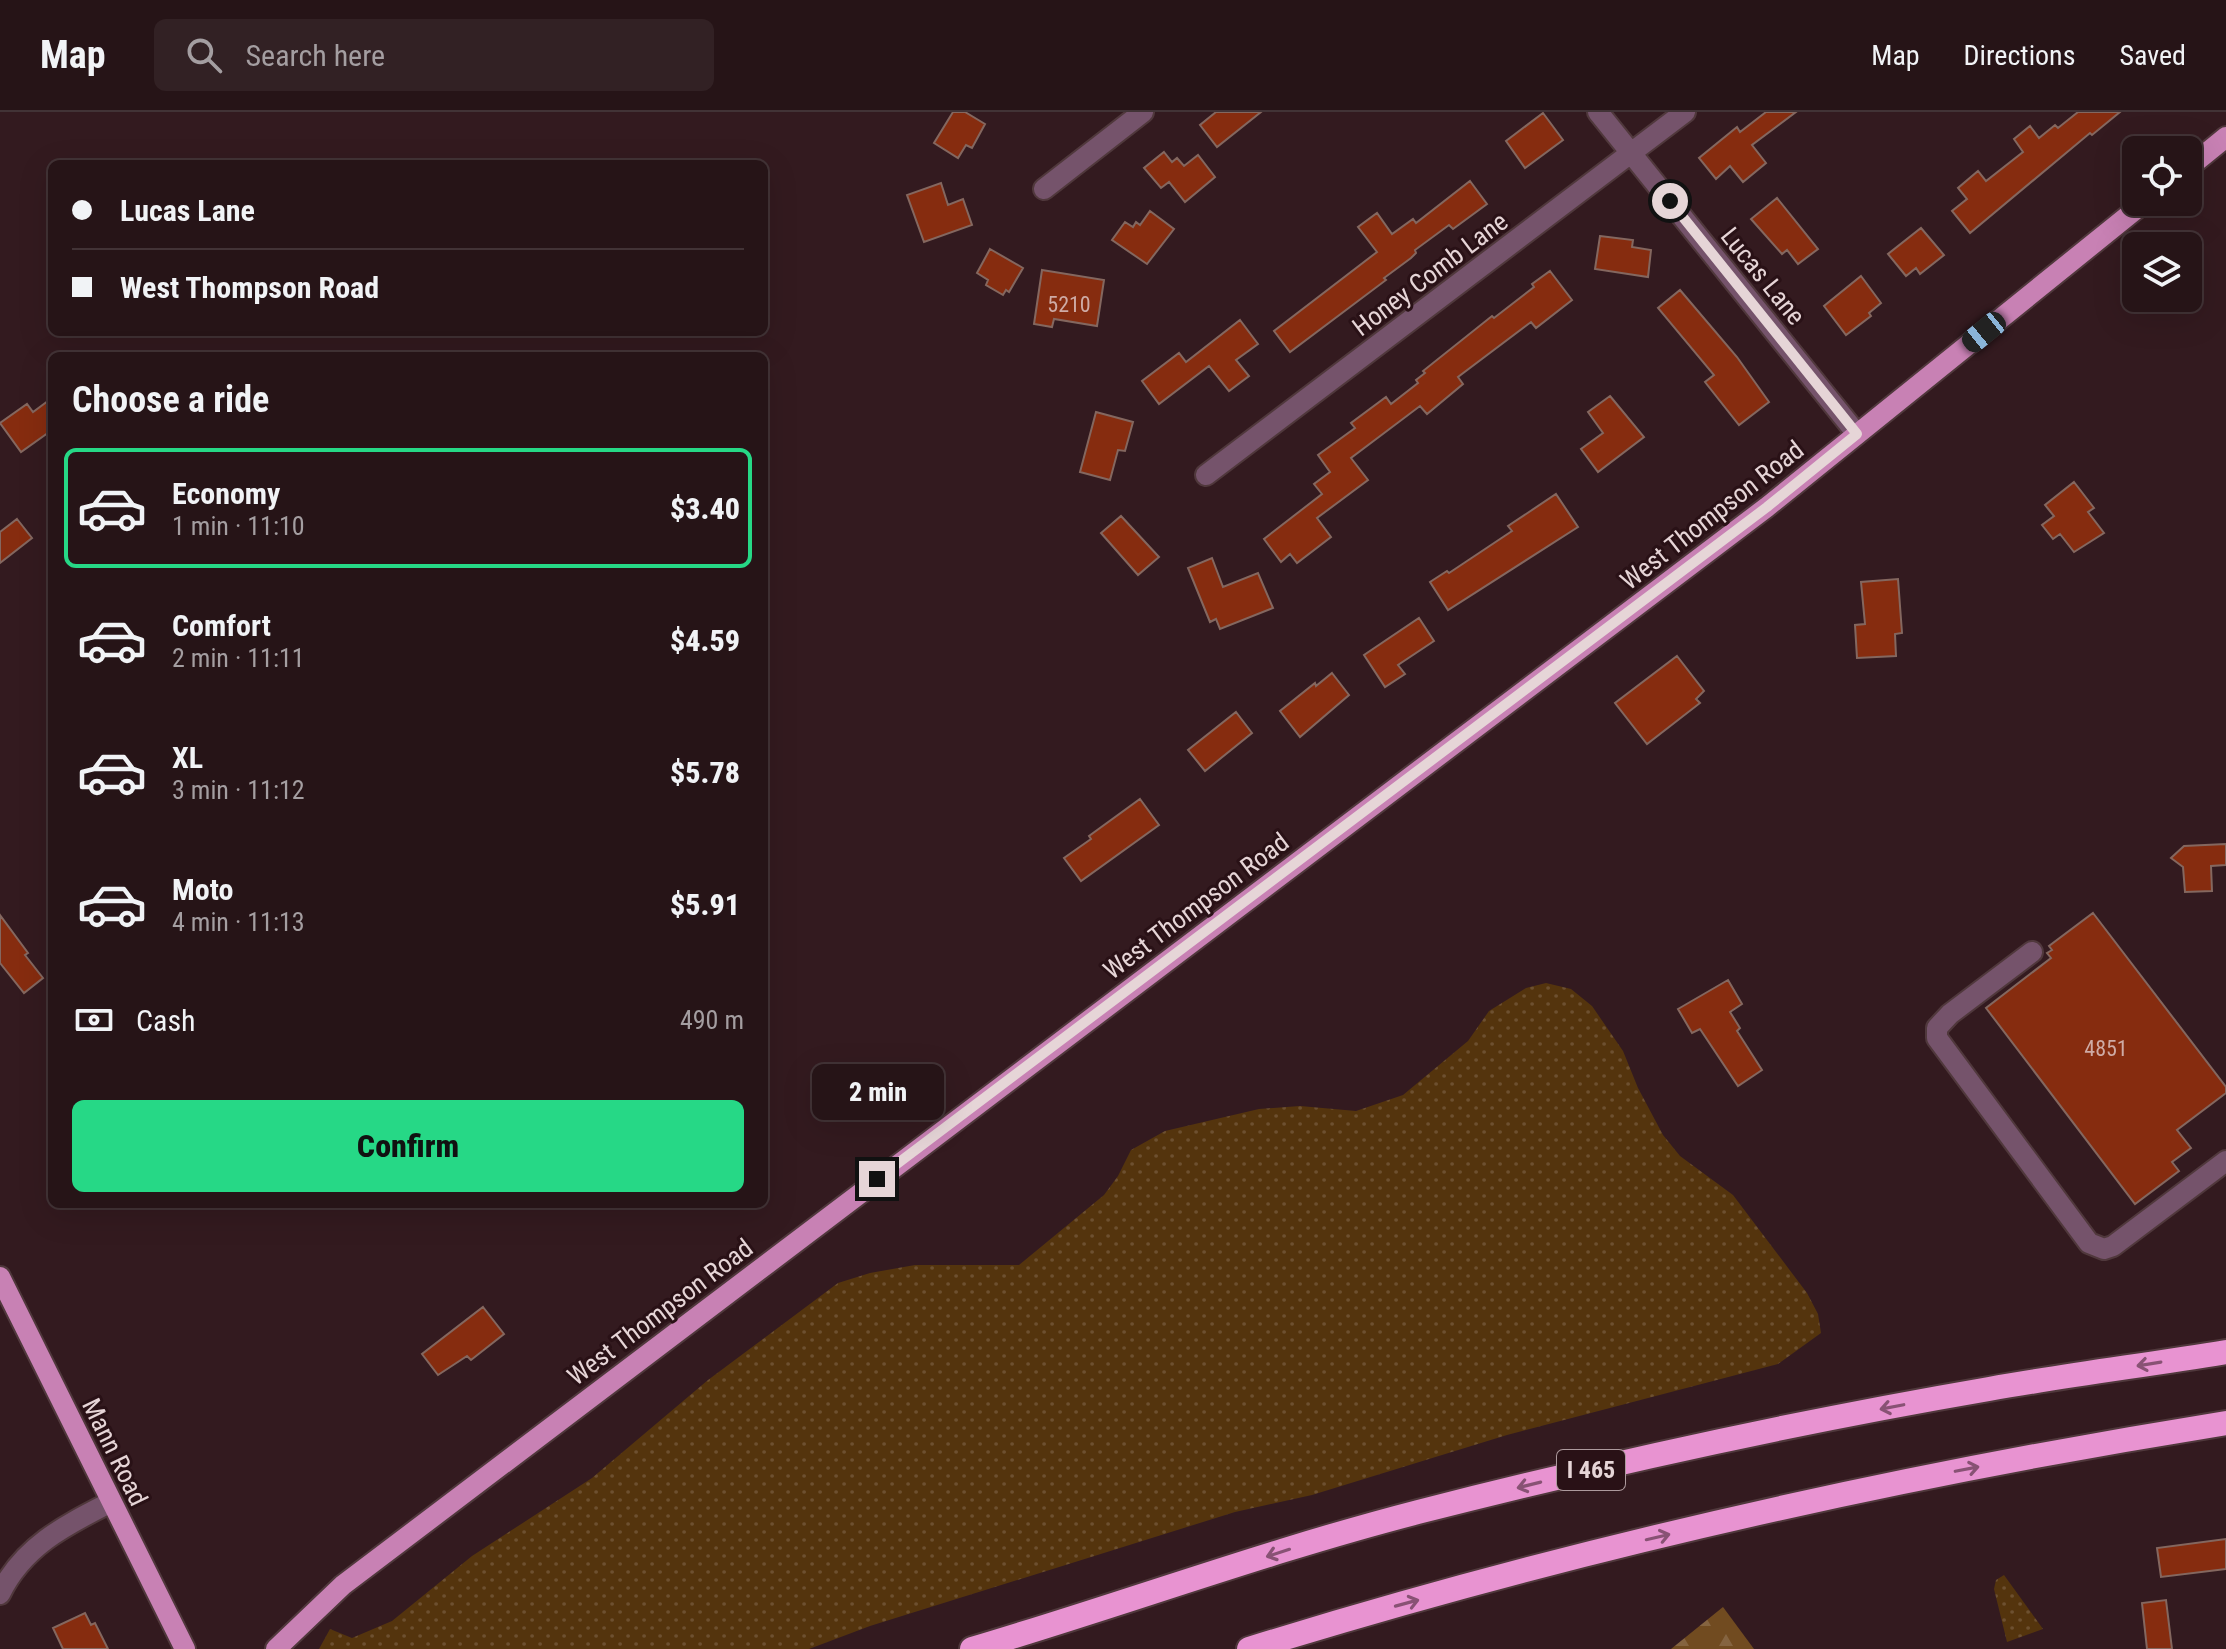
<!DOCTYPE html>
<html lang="en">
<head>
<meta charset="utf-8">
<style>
  :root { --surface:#261417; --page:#322124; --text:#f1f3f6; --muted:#a49ea1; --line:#423336; --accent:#26d886 }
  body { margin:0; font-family:"Roboto Condensed",sans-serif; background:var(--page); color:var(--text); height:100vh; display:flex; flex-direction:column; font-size:30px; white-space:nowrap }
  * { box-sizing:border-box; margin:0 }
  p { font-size:26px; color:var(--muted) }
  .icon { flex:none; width:44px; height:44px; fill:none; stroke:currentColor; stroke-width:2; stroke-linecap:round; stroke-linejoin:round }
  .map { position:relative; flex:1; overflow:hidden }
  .drawer { position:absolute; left:48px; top:240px; width:720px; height:856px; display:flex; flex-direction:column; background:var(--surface); border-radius:12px; box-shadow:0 8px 32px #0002,0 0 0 2px var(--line) }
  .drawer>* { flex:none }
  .hud { position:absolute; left:48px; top:48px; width:720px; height:176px; border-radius:12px; box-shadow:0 8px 32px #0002,0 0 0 2px var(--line); display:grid; align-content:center; height:176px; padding:0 24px; background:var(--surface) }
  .buttons { position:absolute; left:2122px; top:24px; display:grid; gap:16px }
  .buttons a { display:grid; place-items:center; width:80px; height:80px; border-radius:12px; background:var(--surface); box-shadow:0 8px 32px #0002,0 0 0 2px var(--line); font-size:40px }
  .end { position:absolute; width:36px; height:36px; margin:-18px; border:10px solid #e6d5d7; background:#111; box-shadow:0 0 0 4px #111 }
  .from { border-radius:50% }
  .bubble { position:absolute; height:56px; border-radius:12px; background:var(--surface); box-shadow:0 8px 32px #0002,0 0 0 2px var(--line); font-size:26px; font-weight:800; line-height:56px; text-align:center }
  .car { position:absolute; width:24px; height:48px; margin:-24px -12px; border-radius:10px; box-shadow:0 0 6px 2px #0007; background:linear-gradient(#222 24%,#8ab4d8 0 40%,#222 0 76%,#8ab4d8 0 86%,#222 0) }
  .hud b { display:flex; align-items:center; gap:28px; height:76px; font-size:30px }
  .hud b+b { border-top:2px solid var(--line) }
  .hud i { width:20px; height:20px; background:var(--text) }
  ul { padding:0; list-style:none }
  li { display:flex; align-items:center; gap:24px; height:120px; margin:0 16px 12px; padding:0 8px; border:4px solid transparent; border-radius:12px }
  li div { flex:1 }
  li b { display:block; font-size:30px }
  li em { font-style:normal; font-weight:800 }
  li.active { border-color:var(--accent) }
  li>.icon { width:72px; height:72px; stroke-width:1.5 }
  h2 { padding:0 24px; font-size:36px; line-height:96px }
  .pay { display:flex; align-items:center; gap:20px; height:88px; padding:0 24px; font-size:30px }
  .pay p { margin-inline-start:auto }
  .action { display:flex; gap:16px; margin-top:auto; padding:16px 24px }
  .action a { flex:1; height:92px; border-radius:12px; background:var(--accent); color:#111; font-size:32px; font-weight:800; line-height:92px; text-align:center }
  header { display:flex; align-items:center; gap:48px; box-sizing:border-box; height:112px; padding:0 40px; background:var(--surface); border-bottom:2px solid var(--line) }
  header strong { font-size:38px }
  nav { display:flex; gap:44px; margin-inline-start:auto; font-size:28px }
  .search { width:560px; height:72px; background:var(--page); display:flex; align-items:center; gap:20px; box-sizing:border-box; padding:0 28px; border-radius:12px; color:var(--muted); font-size:30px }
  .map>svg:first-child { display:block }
</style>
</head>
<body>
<header>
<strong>Map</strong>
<div class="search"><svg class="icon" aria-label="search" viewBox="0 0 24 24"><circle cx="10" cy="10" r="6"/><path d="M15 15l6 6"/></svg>Search here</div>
<nav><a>Map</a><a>Directions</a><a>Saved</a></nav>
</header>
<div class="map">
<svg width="2226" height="1537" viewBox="0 0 2226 1537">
  <defs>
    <pattern id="grass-dots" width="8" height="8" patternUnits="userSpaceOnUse" patternTransform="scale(2)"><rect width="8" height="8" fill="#54340d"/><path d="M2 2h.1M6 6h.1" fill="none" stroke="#6d5030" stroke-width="1.8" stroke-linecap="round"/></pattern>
    <pattern id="forest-firs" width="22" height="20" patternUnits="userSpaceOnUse" patternTransform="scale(2)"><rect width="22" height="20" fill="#714b20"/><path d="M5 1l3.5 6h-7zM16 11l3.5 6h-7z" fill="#856440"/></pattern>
  </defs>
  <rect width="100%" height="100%" fill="#331a1f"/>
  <!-- grass -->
  <path fill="url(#grass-dots)" d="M 1546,871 L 1571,877 L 1592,894 L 1623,939 L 1638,976 L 1663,1023 L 1680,1044 L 1733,1083 L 1807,1181 L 1818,1202 L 1821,1221 L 1778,1252 L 1507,1323 L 1312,1383 L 1235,1400 L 870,1514 L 809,1537 L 319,1537 L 330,1517 L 352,1526 L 392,1509 L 472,1444 L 592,1366 L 708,1268 L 838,1171 L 870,1161 L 915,1153 L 1019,1153 L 1104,1083 L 1118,1064 L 1131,1038 L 1165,1019 L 1259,997 L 1300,994 L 1356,999 L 1403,983 L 1468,929 L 1489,899 L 1526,876 Z
    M 2004,1463 L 2043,1517 L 2007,1530 L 1994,1477 L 1996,1468 Z"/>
  <!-- forest -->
  <path fill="url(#forest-firs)" d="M 1723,1495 L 1754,1537 L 1671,1537 Z"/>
  <!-- building -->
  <path fill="#862c0f" stroke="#84675f" stroke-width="2" d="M 953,0 L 965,0 L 985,12 L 972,36 L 966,33 L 958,46 L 934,31 Z
    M 1216,0 L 1261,0 L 1217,35 L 1200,13 Z
    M 1766,0 L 1796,0 L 1752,33 L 1766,51 L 1743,70 L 1730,54 L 1716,67 L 1699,46 L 1737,15 L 1740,20 Z
    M 2078,0 L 2120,0 L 2092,23 L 2090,21 L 1970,121 L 1952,99 L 1967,87 L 1958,76 L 1978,59 L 1986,69 L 2023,40 L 2014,27 L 2030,14 L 2039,26 L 2055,13 L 2058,16 Z
    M 1543,1 L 1563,28 L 1525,56 L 1506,29 Z
    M 1164,40 L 1172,50 L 1177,46 L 1184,54 L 1198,43 L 1215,65 L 1185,90 L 1169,70 L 1161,76 L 1144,56 Z
    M 1470,69 L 1487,92 L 1453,117 L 1449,113 L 1415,138 L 1416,141 L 1411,146 L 1384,166 L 1386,168 L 1290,240 L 1274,219 L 1377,140 L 1358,115 L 1377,101 L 1392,122 L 1413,107 L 1416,111 Z
    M 941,71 L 948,93 L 963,87 L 972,113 L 924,130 L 907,83 Z
    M 1777,86 L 1818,137 L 1798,152 L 1787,138 L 1782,142 L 1751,107 Z
    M 1150,99 L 1174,117 L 1147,152 L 1112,128 L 1125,110 L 1133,115 L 1136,110 L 1140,113 Z
    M 1921,116 L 1944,143 L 1920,162 L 1916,156 L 1906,164 L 1888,142 Z
    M 1600,124 L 1633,128 L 1632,135 L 1651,138 L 1648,165 L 1595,157 Z
    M 990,137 L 1023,156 L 1009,180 L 1006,178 L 1003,183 L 986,173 L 988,168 L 977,161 Z
    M 1042,158 L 1104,168 L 1097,214 L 1054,207 L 1052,215 L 1034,212 Z
    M 1550,159 L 1572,188 L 1536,216 L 1531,210 L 1458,265 L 1463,272 L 1427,302 L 1420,294 L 1351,346 L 1368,368 L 1317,406 L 1331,425 L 1297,451 L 1290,442 L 1281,450 L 1264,427 L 1322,382 L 1314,372 L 1330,360 L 1318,343 L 1355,316 L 1351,311 L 1386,285 L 1391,292 L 1418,271 L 1416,268 L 1425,261 L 1423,259 L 1492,204 L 1494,206 L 1534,175 L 1532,172 Z
    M 1861,164 L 1881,191 L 1869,201 L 1871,204 L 1846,223 L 1824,194 Z
    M 1680,178 L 1737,245 L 1769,290 L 1739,313 L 1705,270 L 1714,263 L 1658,196 Z
    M 1240,208 L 1258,232 L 1236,248 L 1249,264 L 1229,279 L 1209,254 L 1159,292 L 1142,269 L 1179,241 L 1186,250 Z
    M 1610,284 L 1644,325 L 1598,360 L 1581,337 L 1603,321 L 1588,300 Z
    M 52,286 L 52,318 L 21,340 L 0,311 L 27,292 L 33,300 Z
    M 1096,300 L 1133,310 L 1125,339 L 1118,338 L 1110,368 L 1080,360 Z
    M 2074,370 L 2094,396 L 2088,400 L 2104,421 L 2074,440 L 2060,422 L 2053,427 L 2042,413 L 2054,404 L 2045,393 Z
    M 1556,382 L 1578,415 L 1448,498 L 1430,470 L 1447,459 L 1449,461 L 1512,419 L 1508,414 Z
    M 1121,404 L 1159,445 L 1138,463 L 1101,421 Z
    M 17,407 L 32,426 L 0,451 L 0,420 Z
    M 1212,446 L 1223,475 L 1258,461 L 1273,496 L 1220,517 L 1216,507 L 1210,510 L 1188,456 Z
    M 1898,467 L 1902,521 L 1895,522 L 1896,544 L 1857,546 L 1855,513 L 1865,512 L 1861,470 Z
    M 1419,506 L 1434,529 L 1398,553 L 1405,562 L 1385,575 L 1364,543 Z
    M 1677,544 L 1704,579 L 1696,587 L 1700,591 L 1647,632 L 1615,591 Z
    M 1332,561 L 1349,583 L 1300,625 L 1280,599 L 1315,571 L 1316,574 Z
    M 1236,600 L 1252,621 L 1205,659 L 1188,638 Z
    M 1140,687 L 1159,713 L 1081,769 L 1064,746 L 1091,727 L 1089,724 Z
    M 2226,732 L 2226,753 L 2211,754 L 2212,779 L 2185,780 L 2183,755 L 2171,746 L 2184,734 Z
    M 2093,801 L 2226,975 L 2226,981 L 2177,1018 L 2191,1036 L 2172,1050 L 2179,1059 L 2135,1092 L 1986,896 L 2051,846 L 2047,841 L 2052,838 L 2049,834 Z
    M 0,803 L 28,841 L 25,843 L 43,866 L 24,881 L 0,851 Z
    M 1728,868 L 1742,892 L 1730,900 L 1740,916 L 1737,919 L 1762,958 L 1738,974 L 1700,917 L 1692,921 L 1678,897 Z
    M 483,1195 L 504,1222 L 471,1248 L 467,1244 L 438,1263 L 422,1242 Z
    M 2226,1427 L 2226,1457 L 2161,1465 L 2157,1436 Z
    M 2166,1488 L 2172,1537 L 2147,1537 L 2142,1491 Z
    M 85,1501 L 91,1513 L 95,1511 L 108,1537 L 63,1537 L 53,1516 Z"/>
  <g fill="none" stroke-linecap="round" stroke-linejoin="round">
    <!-- minor casing -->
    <g stroke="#50383c" stroke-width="24">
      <path id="minor" d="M 1598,0 L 1857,322
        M 1044,77 L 1143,0
        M 1206,363 L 1685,0
        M 2032,840 L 1950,902 L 1937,916 L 1937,926 L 2089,1131 L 2104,1137 L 2113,1134 L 2226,1049
        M 0,1482 C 23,1434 66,1413 111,1390"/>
    </g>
    <!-- major casing -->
    <g stroke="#50383c" stroke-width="24">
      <path id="major" d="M 2188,56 L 2226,25
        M 0,1165 L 185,1537
        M 276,1537 L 343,1473 L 1767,395 L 2145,90"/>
    </g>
    <!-- highway casing -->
    <g stroke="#50383c" stroke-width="28">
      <path id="highway" d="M 972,1537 C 1121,1493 1267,1439 1418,1400 C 1606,1352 1797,1310 1989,1277 C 2067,1263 2147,1253 2226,1240
        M 1249,1537 C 1568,1438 1896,1364 2226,1311"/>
    </g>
    <!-- minor -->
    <use href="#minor" stroke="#75536b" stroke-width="20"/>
    <!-- major -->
    <use href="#major" stroke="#c881b4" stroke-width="20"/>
    <!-- highway -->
    <use href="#highway" stroke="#e893d1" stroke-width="24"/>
  </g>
  <!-- one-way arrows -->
  <defs><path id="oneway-shaft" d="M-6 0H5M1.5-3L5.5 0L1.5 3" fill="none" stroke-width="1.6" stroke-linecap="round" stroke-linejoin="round" transform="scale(2)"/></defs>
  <g stroke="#885274">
    <use href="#oneway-shaft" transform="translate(2149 1252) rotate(171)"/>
    <use href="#oneway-shaft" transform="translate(1892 1295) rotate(169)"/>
    <use href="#oneway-shaft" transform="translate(1967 1357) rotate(-11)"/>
    <use href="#oneway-shaft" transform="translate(1529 1373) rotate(166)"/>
    <use href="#oneway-shaft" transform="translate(1658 1425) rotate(-13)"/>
    <use href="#oneway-shaft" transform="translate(1278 1441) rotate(162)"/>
    <use href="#oneway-shaft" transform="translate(1407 1491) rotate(-15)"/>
  </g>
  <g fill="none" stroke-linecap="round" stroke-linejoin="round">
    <!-- route -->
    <path stroke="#e6d5d7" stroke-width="10" d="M 877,1067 L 1767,395 L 1857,322 L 1670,89"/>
  </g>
  <g text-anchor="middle" stroke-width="6" stroke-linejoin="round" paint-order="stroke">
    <!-- number labels -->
    <g font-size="22" fill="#ceaba5">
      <text x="1069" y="200">5210</text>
      <text x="2106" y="944">4851</text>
    </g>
    <!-- shield labels -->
    <rect fill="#291116" stroke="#ad9a9d" stroke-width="2" x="1557" y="1338" width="68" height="40" rx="6"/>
    <g font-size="24" font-weight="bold" fill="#e6d5d7">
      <text x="1591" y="1366">I 465</text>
    </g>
    <!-- street labels -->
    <g font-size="26" fill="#e6d5d7" stroke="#291116">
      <text transform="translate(1430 162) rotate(-37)" y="9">Honey Comb Lane</text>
      <text transform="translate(1763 164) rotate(51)" y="9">Lucas Lane</text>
      <text transform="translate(1712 403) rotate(-38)" y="9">West Thompson Road</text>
      <text transform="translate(1196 794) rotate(-37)" y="9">West Thompson Road</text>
      <text transform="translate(660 1200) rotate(-37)" y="9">West Thompson Road</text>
      <text transform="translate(115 1340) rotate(64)" y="9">Mann Road</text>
    </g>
  </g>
</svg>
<div class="buttons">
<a><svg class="icon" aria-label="locate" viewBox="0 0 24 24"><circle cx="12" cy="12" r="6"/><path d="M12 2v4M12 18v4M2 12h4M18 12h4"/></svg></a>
<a><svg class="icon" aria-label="layers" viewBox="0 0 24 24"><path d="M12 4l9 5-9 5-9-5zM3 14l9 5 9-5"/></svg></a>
</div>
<i class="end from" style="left:1670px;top:89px"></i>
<i class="end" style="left:877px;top:1067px"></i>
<div class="bubble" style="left:812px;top:952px;width:132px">2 min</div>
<i class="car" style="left:1984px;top:220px;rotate:231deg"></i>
<div class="hud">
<b><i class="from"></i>Lucas Lane</b>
<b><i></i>West Thompson Road</b>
</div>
<section class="drawer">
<h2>Choose a ride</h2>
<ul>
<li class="active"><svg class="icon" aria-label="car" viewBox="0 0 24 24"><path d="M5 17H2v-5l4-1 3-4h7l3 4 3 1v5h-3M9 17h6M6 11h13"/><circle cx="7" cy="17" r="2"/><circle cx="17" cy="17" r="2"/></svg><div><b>Economy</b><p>1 min · 11:10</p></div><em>$3.40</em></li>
<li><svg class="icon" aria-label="car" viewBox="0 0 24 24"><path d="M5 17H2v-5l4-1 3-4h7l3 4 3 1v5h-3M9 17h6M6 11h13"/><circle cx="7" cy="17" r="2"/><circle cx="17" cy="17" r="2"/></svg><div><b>Comfort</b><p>2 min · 11:11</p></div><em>$4.59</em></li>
<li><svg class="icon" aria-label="car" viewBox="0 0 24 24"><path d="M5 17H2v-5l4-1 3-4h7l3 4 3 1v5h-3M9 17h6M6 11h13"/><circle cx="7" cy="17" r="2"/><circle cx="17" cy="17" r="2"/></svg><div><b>XL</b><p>3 min · 11:12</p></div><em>$5.78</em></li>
<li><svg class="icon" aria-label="car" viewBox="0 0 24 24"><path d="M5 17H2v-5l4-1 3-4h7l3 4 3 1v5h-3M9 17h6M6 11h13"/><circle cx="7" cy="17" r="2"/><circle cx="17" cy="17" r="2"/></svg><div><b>Moto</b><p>4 min · 11:13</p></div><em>$5.91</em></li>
</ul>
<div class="pay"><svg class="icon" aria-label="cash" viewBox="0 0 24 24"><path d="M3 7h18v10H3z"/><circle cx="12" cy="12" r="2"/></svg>Cash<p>490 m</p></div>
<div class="action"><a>Confirm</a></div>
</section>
</div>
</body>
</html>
